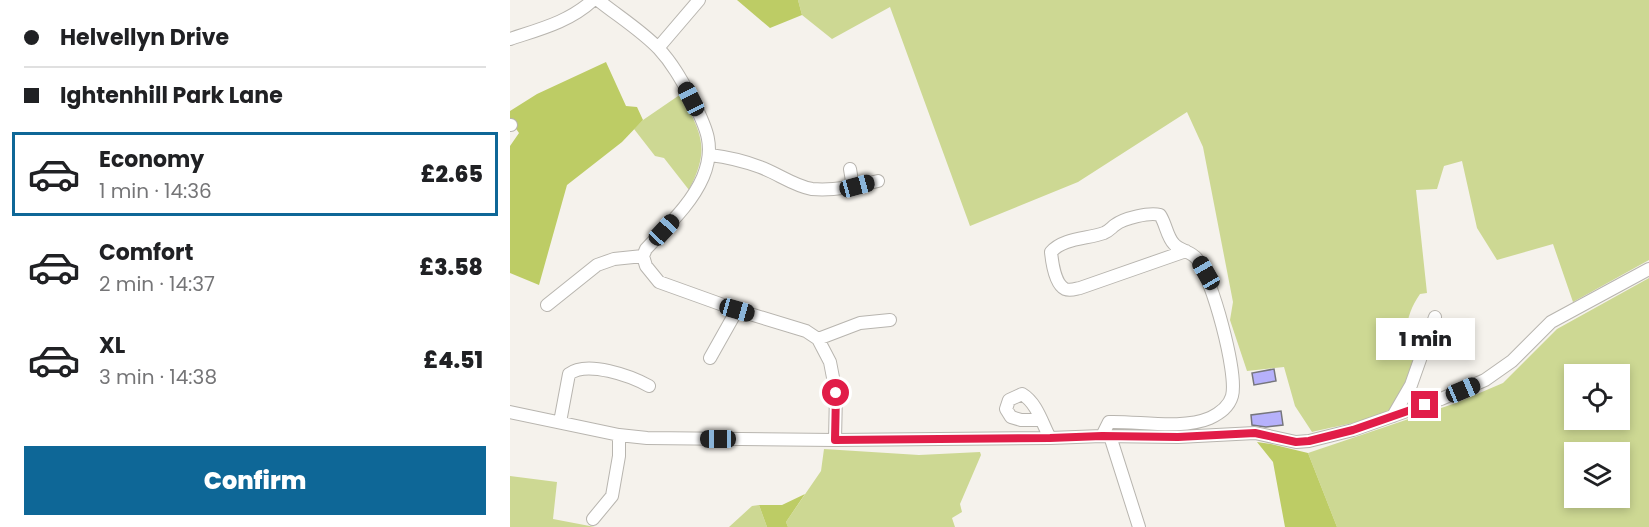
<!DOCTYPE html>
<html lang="en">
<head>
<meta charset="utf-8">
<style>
  :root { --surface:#fff; --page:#f2f2f2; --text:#202124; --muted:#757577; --line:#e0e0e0; --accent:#0e6797 }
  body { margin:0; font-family:Poppins,sans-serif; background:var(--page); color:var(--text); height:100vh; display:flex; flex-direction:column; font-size:22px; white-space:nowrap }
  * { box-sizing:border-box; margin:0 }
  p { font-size:20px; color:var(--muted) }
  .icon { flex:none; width:33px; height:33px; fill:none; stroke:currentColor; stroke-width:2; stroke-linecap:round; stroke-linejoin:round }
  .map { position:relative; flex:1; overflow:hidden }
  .sheet { display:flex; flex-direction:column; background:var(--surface); width:510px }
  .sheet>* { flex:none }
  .top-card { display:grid; align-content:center; height:132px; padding:0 24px; background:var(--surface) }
  .buttons { position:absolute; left:1054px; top:364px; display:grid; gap:12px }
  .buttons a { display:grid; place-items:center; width:66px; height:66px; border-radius:0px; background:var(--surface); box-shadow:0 3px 9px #0003; font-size:30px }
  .end { position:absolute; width:27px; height:27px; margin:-14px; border:8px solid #e11d48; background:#fff; box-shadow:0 0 0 3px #fff }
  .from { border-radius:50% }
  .bubble { position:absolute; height:42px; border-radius:0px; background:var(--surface); box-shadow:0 3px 9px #0003; font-size:20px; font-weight:800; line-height:42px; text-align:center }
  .car { position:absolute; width:18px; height:36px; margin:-18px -9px; border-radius:8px; box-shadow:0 0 4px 2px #0007; background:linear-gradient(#222 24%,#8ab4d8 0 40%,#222 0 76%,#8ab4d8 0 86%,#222 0) }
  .top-card b { display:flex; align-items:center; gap:21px; height:57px; font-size:22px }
  .top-card b+b { border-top:2px solid var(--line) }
  .top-card i { width:15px; height:15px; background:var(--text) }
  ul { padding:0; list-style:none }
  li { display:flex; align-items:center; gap:18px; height:84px; margin:0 12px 9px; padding:0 12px; border:3px solid transparent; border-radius:0px }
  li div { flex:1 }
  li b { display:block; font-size:22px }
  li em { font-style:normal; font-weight:800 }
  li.active { border-color:var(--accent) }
  li>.icon { width:54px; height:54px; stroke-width:1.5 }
  .primary-button { display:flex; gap:12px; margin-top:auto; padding:12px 24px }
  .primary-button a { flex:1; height:69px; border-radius:0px; background:var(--accent); color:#fff; font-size:24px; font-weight:800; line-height:69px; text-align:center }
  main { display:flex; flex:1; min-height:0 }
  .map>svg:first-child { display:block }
</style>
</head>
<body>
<main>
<section class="sheet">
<div class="top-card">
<b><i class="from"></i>Helvellyn Drive</b>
<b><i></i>Ightenhill Park Lane</b>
</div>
<ul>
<li class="active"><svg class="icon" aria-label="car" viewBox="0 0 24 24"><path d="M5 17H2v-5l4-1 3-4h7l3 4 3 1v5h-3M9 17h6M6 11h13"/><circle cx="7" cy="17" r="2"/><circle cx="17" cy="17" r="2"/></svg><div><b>Economy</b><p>1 min · 14:36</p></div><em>£2.65</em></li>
<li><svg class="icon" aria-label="car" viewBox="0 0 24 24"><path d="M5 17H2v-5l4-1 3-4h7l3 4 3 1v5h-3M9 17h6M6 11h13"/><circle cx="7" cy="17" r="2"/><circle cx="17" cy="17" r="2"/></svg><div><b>Comfort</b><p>2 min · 14:37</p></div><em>£3.58</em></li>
<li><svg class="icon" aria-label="car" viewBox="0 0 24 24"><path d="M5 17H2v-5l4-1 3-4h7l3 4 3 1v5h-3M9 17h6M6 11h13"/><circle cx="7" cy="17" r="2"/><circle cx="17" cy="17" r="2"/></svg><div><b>XL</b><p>3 min · 14:38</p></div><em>£4.51</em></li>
</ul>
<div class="primary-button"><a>Confirm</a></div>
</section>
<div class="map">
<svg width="1139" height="527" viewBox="0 0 1139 527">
  <rect width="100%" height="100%" fill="#f5f2ec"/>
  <!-- green -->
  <path fill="#cdd893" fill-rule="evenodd" d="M 288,0 L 1139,0 L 1139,260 L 1063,302 L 1043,244 L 987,260 L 967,228 L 952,161 L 934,166 L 927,189 L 906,190 L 917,293 L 910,294 C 901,307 896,320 897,336 L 913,347 C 908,363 894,400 880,410 C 865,420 822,427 802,432 L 785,406 L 774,367 L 737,371 L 720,320 L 723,302 L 693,147 L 677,112 L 568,182 L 460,226 L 380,7 L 322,39 L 292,15 Z
    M 171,94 C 191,134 201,147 179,190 L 154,158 L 145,156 L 124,129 L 133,120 Z
    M 1139,278 L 1139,527 L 827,527 L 798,453 L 946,403 L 993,383 L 1047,329 ZM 1065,375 L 1110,375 L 1110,420 L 1065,420 ZM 1065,453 L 1110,453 L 1110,498 L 1065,498 Z
    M 314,449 L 409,455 L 470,452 L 471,455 L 450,504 L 452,512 L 442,518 L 445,527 L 278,527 L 276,522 L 311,471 Z
    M 0,476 L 47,482 L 43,519 L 85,527 L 0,527 Z
    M 249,505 L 257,527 L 219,527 L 242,506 Z"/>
  <!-- forest -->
  <path fill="#bdcc65" d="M 227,0 L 288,0 L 292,15 L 260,28 Z
    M 96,62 L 116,106 L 127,107 L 133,120 L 112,142 L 57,185 L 29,285 L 0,273 L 0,146 L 9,133 L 0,120 L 0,111 L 27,94 Z
    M 747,442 L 761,444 L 798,453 L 827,527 L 775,527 L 763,462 Z
    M 295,494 L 276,522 L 278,527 L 257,527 L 249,505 L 272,505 Z"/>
  <!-- building -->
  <path fill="#b6b1fb" stroke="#76767c" stroke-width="1.5" d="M 764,369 L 766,381 L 744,385 L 742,373 Z
    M 771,411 L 773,425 L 756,427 L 742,425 L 741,415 Z"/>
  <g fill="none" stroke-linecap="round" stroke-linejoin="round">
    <!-- minor casing -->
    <g stroke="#b8b5af" stroke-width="14">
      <path id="minor" d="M 88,0 C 108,16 132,31 149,49 C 163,64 172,81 182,99 C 196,127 206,146 193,177 C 181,205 156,227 136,249 L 133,256 L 136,266 L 149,282 L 227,310 L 296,331 L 308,339 L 320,362 L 326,393 L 325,440
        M 0,39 C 30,29 59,22 83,0
        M 148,48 L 189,0
        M 0,125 L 1,125
        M 200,155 C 217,157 234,161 250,167 C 267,173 284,186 302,189 C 324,191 347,186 368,181
        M 340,169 L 343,187
        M 37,305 L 87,265 L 104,259 L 133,256
        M 308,339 L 350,323 L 380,320
        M 200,358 L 227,310
        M 0,412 L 109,435 L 137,438 L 325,440 L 540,438 L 592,436 L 668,437 L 745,433 L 786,442 L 799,441 L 843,430 L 931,399 L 975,380 L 1002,361 L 1041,322 L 1139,269
        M 883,416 L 901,385 L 925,317
        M 530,420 L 511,420 L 501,417 L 496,409 L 499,400 L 512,394 C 527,403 532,423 540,438
        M 50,422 L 59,374 C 77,360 121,376 139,386
        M 592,436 L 599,422 C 629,421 672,430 700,418 C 710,413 719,407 722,396 C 728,373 702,278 687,259 C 681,251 670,251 664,244 C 657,237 656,224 650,215 C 640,212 614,218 605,225 C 601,228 599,231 594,233 C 577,239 553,238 541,252 C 542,262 545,284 555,289 C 560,291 565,289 570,288 L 676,251
        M 600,436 L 629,527
        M 83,519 L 102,496 L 109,456 L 109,435"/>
    </g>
    <!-- minor -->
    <use href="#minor" stroke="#fff" stroke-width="12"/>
  </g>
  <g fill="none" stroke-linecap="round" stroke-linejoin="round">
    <!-- route -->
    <path stroke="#e11d48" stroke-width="8" d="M 326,393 L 325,440 L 540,438 L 592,436 L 668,437 L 745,433 L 786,442 L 799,441 L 843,430 L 915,405"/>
  </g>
</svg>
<div class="buttons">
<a><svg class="icon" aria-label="locate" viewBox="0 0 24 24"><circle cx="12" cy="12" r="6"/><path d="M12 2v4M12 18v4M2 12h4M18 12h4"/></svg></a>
<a><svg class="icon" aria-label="layers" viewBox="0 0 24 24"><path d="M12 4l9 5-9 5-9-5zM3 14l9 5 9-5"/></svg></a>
</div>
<i class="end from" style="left:326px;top:393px"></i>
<i class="end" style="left:915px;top:405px"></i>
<div class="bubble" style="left:866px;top:318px;width:99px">1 min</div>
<i class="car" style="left:181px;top:99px;rotate:333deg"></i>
<i class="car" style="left:347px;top:186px;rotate:75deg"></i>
<i class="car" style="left:154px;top:230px;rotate:43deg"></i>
<i class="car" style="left:696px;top:273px;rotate:330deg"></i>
<i class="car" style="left:227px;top:310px;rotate:106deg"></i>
<i class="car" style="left:953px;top:390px;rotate:67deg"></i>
<i class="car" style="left:208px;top:439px;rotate:270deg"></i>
</div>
</main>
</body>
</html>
